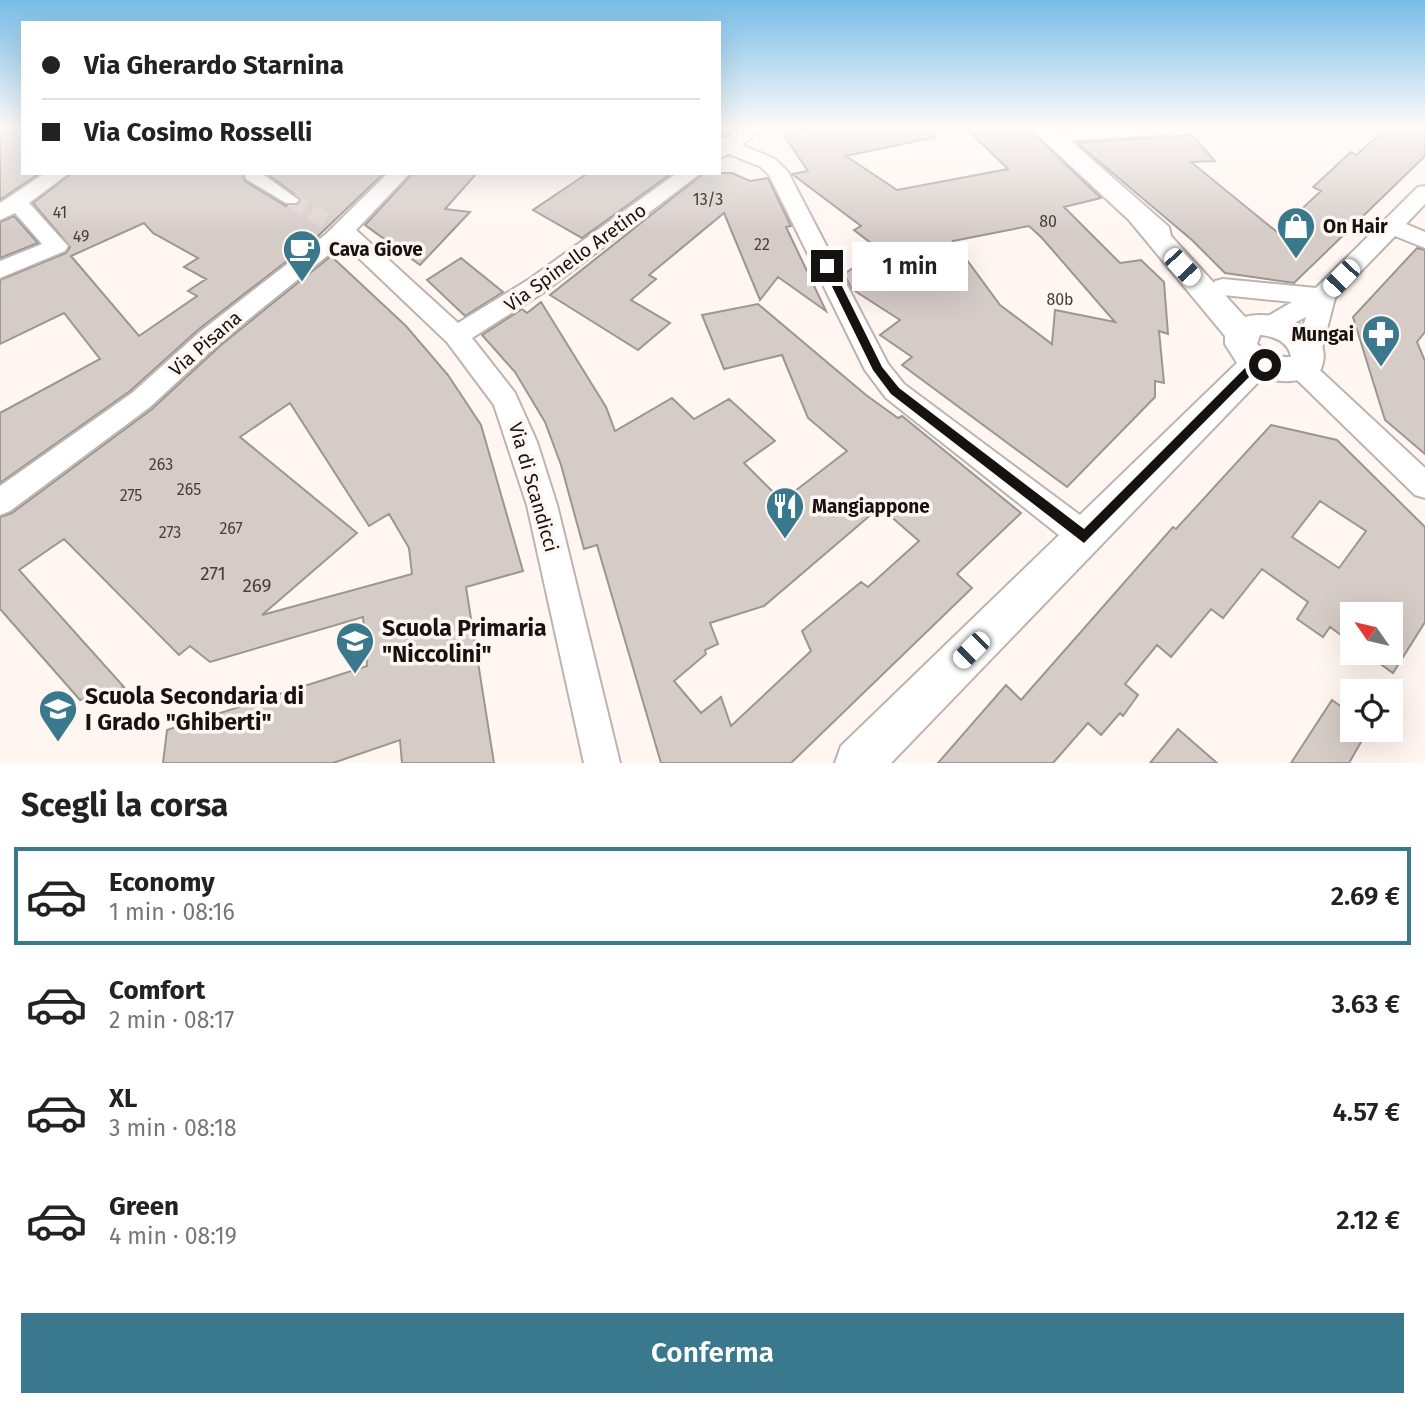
<!DOCTYPE html>
<html lang="it">
<head>
<meta charset="utf-8">
<style>
  :root { --surface:#fff; --page:#f6f6f6; --text:#222; --muted:#767676; --line:#e0e0e0; --accent:#3a798d }
  body { margin:0; font-family:"Fira Sans",sans-serif; background:var(--page); color:var(--text); height:100vh; display:flex; flex-direction:column; font-size:26px; white-space:nowrap }
  * { box-sizing:border-box; margin:0 }
  p { font-size:23px; color:var(--muted) }
  .icon { flex:none; width:38px; height:38px; fill:none; stroke:currentColor; stroke-width:2; stroke-linecap:round; stroke-linejoin:round }
  .map { position:relative; height:763px; overflow:hidden }
  .panel { display:flex; flex-direction:column; background:var(--surface); flex:1 }
  .panel>* { flex:none }
  .banner { position:absolute; left:21px; top:21px; width:700px; height:154px; border-radius:0px; box-shadow:0 7px 28px #0002; display:grid; align-content:center; height:154px; padding:0 21px; background:var(--surface) }
  .needle { width:46px; rotate:304deg }
  .buttons { position:absolute; left:1340px; top:602px; display:grid; gap:14px }
  .buttons a { display:grid; place-items:center; width:63px; height:63px; border-radius:0px; background:var(--surface); box-shadow:0 7px 28px #0002; font-size:35px }
  .end { position:absolute; width:32px; height:32px; margin:-16px; border:9px solid #151210; background:#fff; box-shadow:0 0 0 4px #fff }
  .from { border-radius:50% }
  .bubble { position:absolute; height:49px; border-radius:0px; background:var(--surface); box-shadow:0 7px 28px #0002; font-size:23px; font-weight:600; line-height:49px; text-align:center }
  .car { position:absolute; width:21px; height:42px; margin:-21px -10px; border-radius:9px; box-shadow:0 0 5px 2px #0007; background:linear-gradient(#fff 24%,#345 0 40%,#fff 0 76%,#345 0 86%,#fff 0) }
  .banner b { display:flex; align-items:center; gap:24px; height:66px; font-size:26px }
  .banner b+b { border-top:2px solid var(--line) }
  .banner i { width:18px; height:18px; background:var(--text) }
  ul { padding:0; list-style:none }
  li { display:flex; align-items:center; gap:21px; height:98px; margin:0 14px 10px; padding:0 7px; border:4px solid transparent; border-radius:0px }
  li div { flex:1 }
  li b { display:block; font-size:26px }
  li em { font-style:normal; font-weight:600 }
  li.current { border-color:var(--accent) }
  li>.icon { width:63px; height:63px; stroke-width:1.5 }
  h2 { padding:0 21px; font-size:32px; line-height:84px }
  .button { display:flex; gap:14px; margin-top:auto; padding:14px 21px }
  .button a { flex:1; height:80px; border-radius:0px; background:var(--accent); color:#fff; font-size:28px; font-weight:600; line-height:80px; text-align:center }
  .map>svg:first-child { display:block }
</style>
</head>
<body>
<div class="map">
<svg width="1425" height="763" viewBox="0 0 1425 763">
  <rect width="100%" height="100%" fill="#fff6f1"/>
  <!-- building -->
  <path fill="#d5ccc8" stroke="#9d9591" stroke-width="2" fill-rule="evenodd" d="M 0,127 L 23,127 L 23,173 L 40,173 L 0,200 Z
    M 818,127 L 935,127 L 936,137 L 846,156 L 897,190 L 1008,169 L 965,127 L 1027,127 L 1101,198 L 1064,207 L 1120,263 L 1141,260 L 1164,282 L 1168,334 L 1159,331 L 1164,383 L 1155,381 L 1155,397 L 1067,487 L 902,365 L 912,357 L 880,335 L 900,320 L 852,289 L 844,274 L 880,250 L 854,230 L 861,226 L 792,174 L 808,171 L 783,134 ZM 1029,226 L 1042,238 L 1115,322 L 1055,310 L 1052,344 L 1000,305 L 953,241 Z
    M 1388,127 L 1425,127 L 1425,156 L 1294,283 L 1225,273 L 1192,240 L 1077,143 L 1192,135 L 1215,161 L 1191,162 L 1277,232 L 1321,191 L 1313,187 L 1351,152 L 1356,155 Z
    M 72,173 L 242,173 L 245,181 L 286,206 L 296,206 L 302,200 L 266,173 L 384,173 L 314,240 L 199,329 L 130,391 L 0,483 L 0,413 L 100,359 L 64,313 L 0,344 L 0,280 L 66,253 L 70,247 L 33,203 ZM 144,223 L 153,233 L 198,258 L 184,267 L 206,279 L 188,291 L 197,296 L 139,336 L 71,256 Z
    M 413,173 L 477,173 L 445,209 L 470,212 L 420,265 L 365,225 Z
    M 588,173 L 672,173 L 582,238 L 533,210 Z
    M 704,173 L 732,173 L 750,181 L 768,178 L 791,226 L 786,227 L 826,311 L 778,277 L 760,300 L 724,213 L 649,275 L 656,279 L 631,300 L 670,323 L 638,350 L 550,295 Z
    M 14,216 L 38,243 L 0,258 L 0,222 Z
    M 1417,248 L 1425,250 L 1425,332 L 1417,342 L 1425,361 L 1425,454 L 1385,420 L 1353,317 Z
    M 331,256 L 406,326 L 448,375 L 481,425 L 523,571 L 466,587 L 494,763 L 402,763 L 400,740 L 333,763 L 163,763 L 167,730 L 367,666 L 363,617 L 210,662 L 190,646 L 179,655 L 64,539 L 19,570 L 124,687 L 80,700 L 0,609 L 0,517 L 12,513 L 152,409 L 221,345 ZM 290,403 L 369,526 L 389,514 L 409,548 L 412,574 L 262,615 L 357,533 L 240,437 Z
    M 461,258 L 503,292 L 465,316 L 427,280 Z
    M 541,302 L 606,407 L 615,431 L 672,398 L 694,419 L 729,399 L 775,441 L 744,463 L 782,501 L 847,451 L 808,418 L 782,355 L 724,369 L 702,315 L 758,304 L 866,395 L 898,418 L 902,416 L 1021,513 L 957,574 L 972,588 L 791,763 L 661,763 L 597,545 L 584,549 L 561,465 L 545,422 L 515,372 L 482,335 L 522,309 L 527,313 ZM 880,507 L 919,541 L 868,587 L 861,582 L 802,631 L 811,651 L 731,726 L 721,697 L 701,713 L 674,681 L 706,654 L 705,650 L 718,644 L 710,623 L 764,606 Z
    M 1271,425 L 1337,440 L 1425,527 L 1425,622 L 1393,673 L 1365,653 L 1391,653 L 1391,614 L 1353,614 L 1353,644 L 1330,627 L 1323,637 L 1297,619 L 1308,602 L 1262,569 L 1223,618 L 1211,609 L 1171,657 L 1157,645 L 1125,684 L 1138,695 L 1123,716 L 1120,713 L 1101,735 L 1088,723 L 1053,763 L 938,763 L 1006,685 L 1021,700 L 1173,527 L 1176,529 ZM 1320,501 L 1366,531 L 1339,568 L 1292,537 Z
    M 1332,700 L 1353,715 L 1353,730 L 1368,730 L 1349,763 L 1291,763 Z
    M 1178,729 L 1217,763 L 1150,763 Z"/>
  <g fill="none" stroke-linecap="round" stroke-linejoin="round">
    <!-- pedestrian-tunnel -->
    <path stroke="#dcd4cf" stroke-width="16" stroke-dasharray="16 8" stroke-linecap="butt" d="M 291,200 L 331,224"/>
    <!-- pedestrian casing -->
    <g stroke="#bdb4b0" stroke-width="4">
      <path id="pedestrian" d="M 245,173 L 261,173 L 299,200 L 296,203 L 286,203 L 246,179 Z"/>
    </g>
    <!-- minor casing -->
    <g stroke="#bdb4b0" stroke-width="4">
      <path id="minor" d="M 742,127 L 764,127 L 742,145 L 775,159 L 788,172 L 888,364 L 904,384 L 1096,527 L 1100,537 L 1096,547 L 1085,551 L 1074,547 L 886,398 L 865,370 L 769,175 L 761,167 L 729,154 L 719,158 L 719,136 L 726,138 Z
        M 1103,127 L 1176,127 L 1177,128 L 1167,134 L 1051,142 L 1041,136 L 1051,130 Z
        M 45,173 L 69,173 L 29,203 L 68,246 L 65,251 L 0,278 L 0,261 L 42,244 L 15,213 L 0,220 L 0,203 Z
        M 388,173 L 410,173 L 356,230 L 458,323 L 528,280 L 677,173 L 701,173 L 544,292 L 472,338 L 515,393 L 537,442 L 557,505 L 620,763 L 584,763 L 527,505 L 494,405 L 447,342 L 343,243 L 219,343 L 150,407 L 10,511 L 0,515 L 0,486 L 132,393 L 201,331 L 326,234 Z
        M 1425,186 L 1425,204 L 1406,224 L 1425,232 L 1425,248 L 1395,236 L 1335,298 L 1321,352 L 1317,359 L 1310,361 L 1425,468 L 1425,498 L 1415,495 L 1292,375 L 1288,368 L 1292,361 L 1299,359 L 1295,352 L 1306,317 L 1272,334 L 1263,331 L 1260,325 L 1263,319 L 1292,302 L 1223,295 L 1215,293 L 1211,287 L 1215,281 L 1223,279 L 1316,288 L 1418,187 Z"/>
    </g>
    <!-- tertiary casing -->
    <g stroke="#bdb4b0" stroke-width="4">
      <path id="tertiary" d="M 1029,127 L 1055,127 L 1169,227 L 1171,236 L 1245,317 C 1276,308 1342,330 1319,373 C 1299,382 1283,384 1263,377 L 891,763 L 835,763 L 841,746 L 1237,363 L 1225,344 L 1225,336 L 1129,220 ZM 1260,335 C 1274,336 1289,342 1291,357 C 1277,358 1267,354 1257,344 Z"/>
    </g>
    <!-- pedestrian -->
    <use href="#pedestrian" fill="#fff" fill-rule="evenodd"/>
    <!-- minor -->
    <use href="#minor" fill="#fff" fill-rule="evenodd"/>
    <!-- tertiary -->
    <use href="#tertiary" fill="#fff" fill-rule="evenodd"/>
  </g>
  <!-- sky -->
  <linearGradient id="sky" x2="0" y2="1"><stop stop-color="#77bde8"/><stop offset="0.55" stop-color="#fffbf9"/><stop offset="1" stop-color="#fffbf9" stop-opacity="0"/></linearGradient>
  <rect width="1425" height="233" fill="url(#sky)"/>
  <!-- route -->
  <path fill="#151210" d="M 827,263 L 832,266 L 882,367 L 899,388 L 1084,529 L 1254,359 L 1262,359 L 1271,365 L 1265,370 L 1259,367 L 1084,543 L 891,394 L 873,370 L 822,266 Z"/>
  <!-- icons -->
  <defs>
    <g id="shop-pin" transform="scale(2.0125)"><path d="M0 17L-7.5 6A9.5 9.5 0 1 1 7.5 6Z" fill="#3a798d" stroke="#fff6f1"/><path d="M-5-2.5h2.3a2.7 3.5 0 0 1 5.4 0H5L5.5 6h-11ZM-1.5-2.5h3a1.5 2.3 0 0 0-3 0Z" fill="#fff"/></g>
    <g id="cafe-pin" transform="scale(2.0125)"><path d="M0 17L-7.5 6A9.5 9.5 0 1 1 7.5 6Z" fill="#3a798d" stroke="#fff6f1"/><path d="M-5.5-4.5H6V0H3Q3 3.5 0 3.5H-2.5Q-5.5 3.5-5.5 0ZM3-3.2v2h1.7v-2ZM-6 4.5H4V6H-6Z" fill="#fff"/></g>
    <g id="pharmacy-pin" transform="scale(2.0125)"><path d="M0 17L-7.5 6A9.5 9.5 0 1 1 7.5 6Z" fill="#3a798d" stroke="#fff6f1"/><path d="M-2-6h4v4h4v4h-4v4h-4v-4h-4v-4h4Z" fill="#fff"/></g>
    <g id="restaurant-pin" transform="scale(2.0125)"><path d="M0 17L-7.5 6A9.5 9.5 0 1 1 7.5 6Z" fill="#3a798d" stroke="#fff6f1"/><path d="M-5-6h1v4h1v-4h1v4h1v-4h1v5L-1.5 .5V6h-2V.5L-5-1ZM5-6V6H3V1.5H1.5Q1.5-4 5-6Z" fill="#fff"/></g>
    <g id="school-pin" transform="scale(2.0125)"><path d="M0 17L-7.5 6A9.5 9.5 0 1 1 7.5 6Z" fill="#3a798d" stroke="#fff6f1"/><path d="M0-5L7-2L0 1L-7-2ZM-4 1L0 2.5L4 1V4Q0 6-4 4Z" fill="#fff"/></g>
  </defs>
  <g fill-rule="evenodd">
    <use href="#shop-pin" x="1296" y="226"/>
    <use href="#cafe-pin" x="302" y="249"/>
    <use href="#pharmacy-pin" x="1381" y="334"/>
    <use href="#restaurant-pin" x="785" y="506"/>
    <use href="#school-pin" x="355" y="641"/>
    <use href="#school-pin" x="58" y="709"/>
  </g>
  <g text-anchor="middle" stroke-width="7" stroke-linejoin="round" paint-order="stroke">
    <!-- number labels -->
    <g font-size="16" fill="#45403e">
      <text x="708" y="205">13/3</text>
      <text x="60" y="218">41</text>
      <text x="1048" y="227">80</text>
      <text x="81" y="242">49</text>
      <text x="762" y="250">22</text>
      <text x="1060" y="305">80b</text>
      <text x="161" y="470">263</text>
      <text x="189" y="495">265</text>
      <text x="131" y="501">275</text>
      <text x="231" y="534">267</text>
      <text x="170" y="538">273</text>
    </g>
    <!-- poi labels -->
    <g font-size="19" font-weight="bold" fill="#151210" stroke="#fff6f1" text-anchor="start">
      <text x="1323" y="233">On Hair</text>
      <text x="329" y="256">Cava Giove</text>
      <text x="1354" y="341" text-anchor="end">Mungai</text>
      <text x="812" y="513">Mangiappone</text>
    </g>
    <!-- street labels -->
    <g font-size="19" fill="#151210" stroke="#fff6f1">
      <text transform="translate(575 257) rotate(-36)" y="7">Via Spinello Aretino</text>
      <text transform="translate(205 343) rotate(-41)" y="7">Via Pisana</text>
      <text transform="translate(534 487) rotate(74)" y="7">Via di Scandicci</text>
    </g>
    <!-- near-number labels -->
    <g font-size="19" fill="#45403e">
      <text x="213" y="580">271</text>
      <text x="257" y="592">269</text>
    </g>
    <!-- near-poi labels -->
    <g font-size="23" font-weight="bold" fill="#151210" stroke="#fff6f1" text-anchor="start">
      <text x="382" y="636">Scuola Primaria<tspan x="382" dy="26">"Niccolini"</tspan></text>
      <text x="85" y="704">Scuola Secondaria di<tspan x="85" dy="26">I Grado "Ghiberti"</tspan></text>
    </g>
  </g>
</svg>
<div class="buttons">
<a><svg class="needle" viewBox="-14 -14 28 28"><path d="M0-13l5 13h-10z" fill="#e53935"/><path d="M0 13l5-13h-10z" fill="#767676"/></svg></a>
<a><svg class="icon" aria-label="locate" viewBox="0 0 24 24"><circle cx="12" cy="12" r="6"/><path d="M12 2v4M12 18v4M2 12h4M18 12h4"/></svg></a>
</div>
<i class="end from" style="left:1265px;top:365px"></i>
<i class="end" style="left:827px;top:266px"></i>
<div class="bubble" style="left:852px;top:242px;width:116px">1 min</div>
<i class="car" style="left:1182px;top:267px;rotate:137deg"></i>
<i class="car" style="left:1341px;top:278px;rotate:224deg"></i>
<i class="car" style="left:971px;top:650px;rotate:225deg"></i>
<div class="banner">
<b><i class="from"></i>Via Gherardo Starnina</b>
<b><i></i>Via Cosimo Rosselli</b>
</div>
</div>
<section class="panel">
<h2>Scegli la corsa</h2>
<ul>
<li class="current"><svg class="icon" aria-label="car" viewBox="0 0 24 24"><path d="M5 17H2v-5l4-1 3-4h7l3 4 3 1v5h-3M9 17h6M6 11h13"/><circle cx="7" cy="17" r="2"/><circle cx="17" cy="17" r="2"/></svg><div><b>Economy</b><p>1 min · 08:16</p></div><em>2.69 €</em></li>
<li><svg class="icon" aria-label="car" viewBox="0 0 24 24"><path d="M5 17H2v-5l4-1 3-4h7l3 4 3 1v5h-3M9 17h6M6 11h13"/><circle cx="7" cy="17" r="2"/><circle cx="17" cy="17" r="2"/></svg><div><b>Comfort</b><p>2 min · 08:17</p></div><em>3.63 €</em></li>
<li><svg class="icon" aria-label="car" viewBox="0 0 24 24"><path d="M5 17H2v-5l4-1 3-4h7l3 4 3 1v5h-3M9 17h6M6 11h13"/><circle cx="7" cy="17" r="2"/><circle cx="17" cy="17" r="2"/></svg><div><b>XL</b><p>3 min · 08:18</p></div><em>4.57 €</em></li>
<li><svg class="icon" aria-label="car" viewBox="0 0 24 24"><path d="M5 17H2v-5l4-1 3-4h7l3 4 3 1v5h-3M9 17h6M6 11h13"/><circle cx="7" cy="17" r="2"/><circle cx="17" cy="17" r="2"/></svg><div><b>Green</b><p>4 min · 08:19</p></div><em>2.12 €</em></li>
</ul>
<div class="button"><a>Conferma</a></div>
</section>
</body>
</html>
